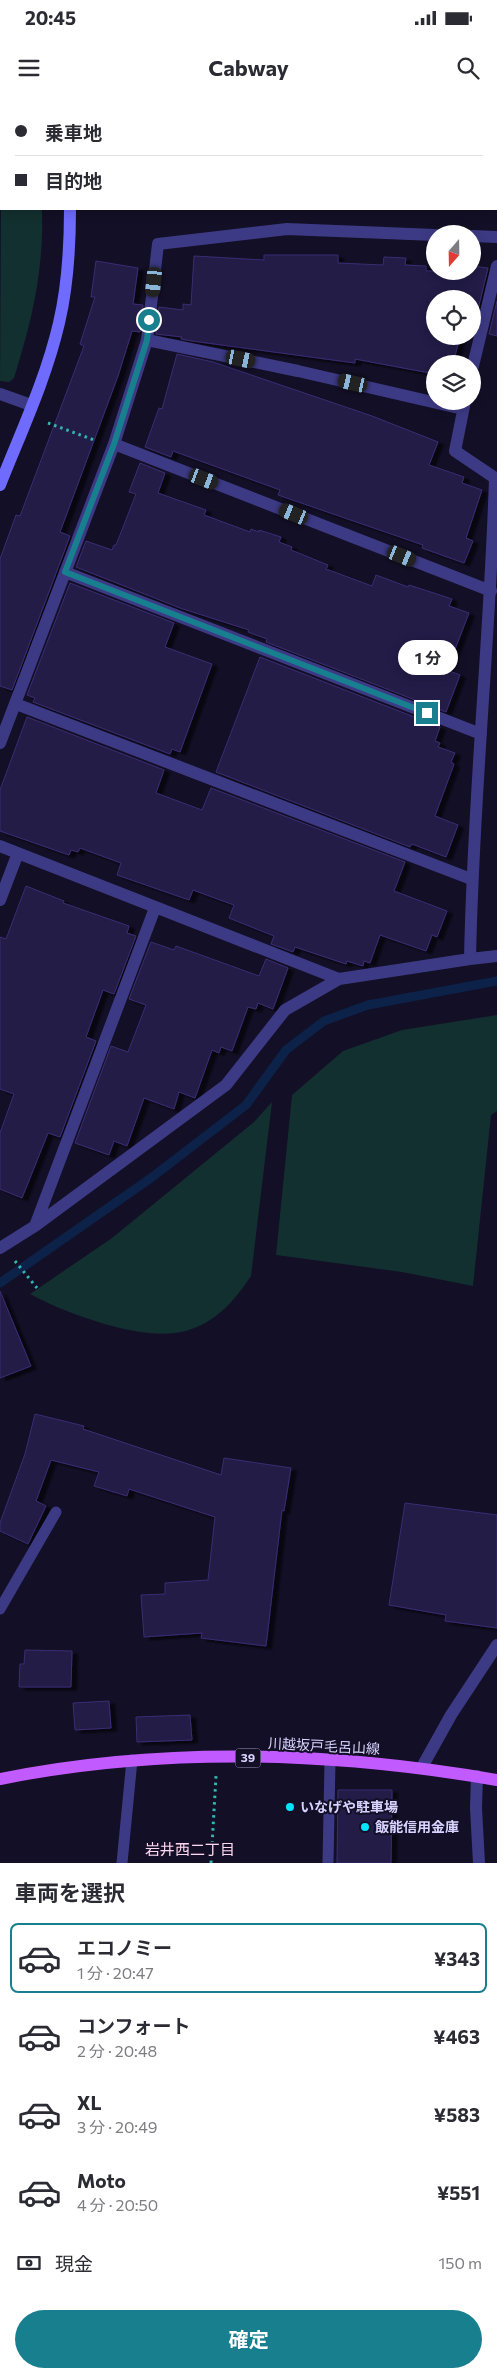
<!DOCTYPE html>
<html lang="ja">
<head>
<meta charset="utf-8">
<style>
  :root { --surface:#fff; --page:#f7f7f7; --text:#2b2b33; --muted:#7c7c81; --line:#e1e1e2; --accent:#187f8f }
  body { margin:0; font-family:Commissioner,"Noto Sans JP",sans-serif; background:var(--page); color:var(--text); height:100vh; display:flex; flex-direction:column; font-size:19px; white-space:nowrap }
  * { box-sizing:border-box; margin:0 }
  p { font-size:16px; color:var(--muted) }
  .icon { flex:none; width:28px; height:28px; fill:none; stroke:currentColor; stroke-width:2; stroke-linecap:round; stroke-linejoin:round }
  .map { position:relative; height:1763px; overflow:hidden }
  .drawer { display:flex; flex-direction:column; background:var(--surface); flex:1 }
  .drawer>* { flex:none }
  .banner { position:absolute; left:0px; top:0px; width:498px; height:110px; box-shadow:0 2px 12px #0003; display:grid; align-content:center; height:110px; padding:0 15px; background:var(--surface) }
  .needle { width:32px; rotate:200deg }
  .fabs { position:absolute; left:426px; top:125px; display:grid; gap:10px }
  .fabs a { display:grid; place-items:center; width:55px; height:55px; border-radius:50%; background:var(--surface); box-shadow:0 2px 12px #0003; font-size:25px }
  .end { position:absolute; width:22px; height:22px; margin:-11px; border:6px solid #187f8f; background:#fff; box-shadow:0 0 0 2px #fff }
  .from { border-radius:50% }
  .bubble { position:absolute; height:35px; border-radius:18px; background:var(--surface); box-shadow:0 2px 12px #0003; font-size:16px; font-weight:700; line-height:35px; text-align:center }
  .car { position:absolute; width:15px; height:30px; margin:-15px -8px; border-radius:6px; box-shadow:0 0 4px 1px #0007; background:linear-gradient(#222 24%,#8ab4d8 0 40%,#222 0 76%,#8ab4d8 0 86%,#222 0) }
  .banner b { display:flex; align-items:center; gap:18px; height:48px; font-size:19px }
  .banner b+b { border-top:1px solid var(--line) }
  .banner i { width:12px; height:12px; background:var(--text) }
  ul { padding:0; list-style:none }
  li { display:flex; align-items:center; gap:15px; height:70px; margin:0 10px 8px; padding:0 5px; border:2px solid transparent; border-radius:8px }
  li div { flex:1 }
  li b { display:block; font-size:19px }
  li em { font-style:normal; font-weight:700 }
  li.selected { border-color:var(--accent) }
  li>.icon { width:45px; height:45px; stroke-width:1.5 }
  h2 { padding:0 15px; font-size:22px; line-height:60px }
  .pay { display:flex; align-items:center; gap:12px; height:55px; padding:0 15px; font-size:19px }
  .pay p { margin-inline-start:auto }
  .action { display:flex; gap:10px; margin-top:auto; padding:10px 15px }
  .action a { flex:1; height:58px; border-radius:30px; background:var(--accent); color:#fff; font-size:20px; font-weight:700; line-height:58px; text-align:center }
  .status { display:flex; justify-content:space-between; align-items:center; height:35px; padding:0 25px; background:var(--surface); direction:ltr }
  .status svg { height:14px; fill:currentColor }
  header { display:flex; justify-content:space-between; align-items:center; height:65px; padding:0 15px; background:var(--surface); font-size:22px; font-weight:700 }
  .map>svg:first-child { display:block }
</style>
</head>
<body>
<div class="status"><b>20:45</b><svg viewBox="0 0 49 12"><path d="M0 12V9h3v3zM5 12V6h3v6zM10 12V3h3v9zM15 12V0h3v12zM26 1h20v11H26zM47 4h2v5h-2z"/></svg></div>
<header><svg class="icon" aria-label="menu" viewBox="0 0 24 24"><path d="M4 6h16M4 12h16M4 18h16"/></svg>Cabway<svg class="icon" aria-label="search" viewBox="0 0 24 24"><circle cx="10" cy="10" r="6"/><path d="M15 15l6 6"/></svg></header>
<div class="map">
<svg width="497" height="1763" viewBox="0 0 497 1763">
  <defs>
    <filter id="shadow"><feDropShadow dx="5.5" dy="3" stdDeviation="1" flood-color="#0009"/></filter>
  </defs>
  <rect width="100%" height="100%" fill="#130f26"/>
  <!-- green -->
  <path fill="#12302f" d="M 1,98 L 1,109 L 42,109 C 44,171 32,220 14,278 L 9,282 L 0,281 Z
    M 497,915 L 497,1011 L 491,1015 L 473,1186 L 402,1172 L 276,1155 L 292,995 L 343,951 L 402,930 Z
    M 272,1002 L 251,1176 C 213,1234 177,1243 112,1226 C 83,1218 56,1208 30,1194 L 112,1138 L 254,1022 Z"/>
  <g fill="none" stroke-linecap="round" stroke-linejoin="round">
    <!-- stream -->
    <path stroke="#0c2248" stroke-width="9" d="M 0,1183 L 151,1078 L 246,1005 L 286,950 L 324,921 L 368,905 L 497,881"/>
  </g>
  <!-- building -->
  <path fill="#241b47" stroke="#3b2d73" filter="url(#shadow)" d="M 264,155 L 338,155 L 338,163 L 383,165 L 384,157 L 406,158 L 405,165 L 426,166 L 426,171 L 472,171 L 472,166 L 488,168 L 473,230 L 472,199 L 435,199 L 435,236 L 460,236 L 453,264 L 435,264 L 435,274 L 355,259 L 355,263 L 192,241 L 181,239 L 182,237 L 156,234 L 159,207 L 183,210 L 183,204 L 191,205 L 194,156 L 264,160 Z
    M 96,161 L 138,168 L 133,204 L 143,205 L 140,232 L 132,231 L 118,276 L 60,432 L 70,436 L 12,590 L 0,586 L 0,459 L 16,415 L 20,416 L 84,246 L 80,244 L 95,197 L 91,197 Z
    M 497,201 L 497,236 L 489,234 Z
    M 177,254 L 213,262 L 372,316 L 438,342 L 429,365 L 464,377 L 462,383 L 482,390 L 466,438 L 473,441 L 464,463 L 422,448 L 423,445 L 278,395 L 280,390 L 173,351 L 171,357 L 145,347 L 159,308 L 162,309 Z
    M 140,363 L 165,373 L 158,393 L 206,410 L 204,415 L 250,432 L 251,429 L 259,432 L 259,430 L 281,437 L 279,442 L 292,447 L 291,450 L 328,465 L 326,469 L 372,486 L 376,475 L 408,487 L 409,485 L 452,499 L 449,506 L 469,513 L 447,570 L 460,575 L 446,612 L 266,542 L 267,539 L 248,532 L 249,530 L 180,508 L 76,467 L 86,441 L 112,450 L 114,445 L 116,445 L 136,394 L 129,392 Z
    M 70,483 L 174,523 L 165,547 L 212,564 L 180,652 L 172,649 L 170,654 L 33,602 L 35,598 L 27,595 Z
    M 260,557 L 440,627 L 435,641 L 440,643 L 438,647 L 455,653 L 451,662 L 454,664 L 435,716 L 458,725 L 446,757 L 412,744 L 410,747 L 216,672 Z
    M 27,617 L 164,670 L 156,693 L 202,710 L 211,688 L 405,762 L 394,791 L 447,811 L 437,837 L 432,835 L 426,851 L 380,835 L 370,863 L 364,861 L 363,866 L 347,861 L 346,864 L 295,847 L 293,852 L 271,844 L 274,836 L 229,818 L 234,805 L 193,790 L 189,800 L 117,775 L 121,763 L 80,748 L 78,752 L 71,750 L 69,755 L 0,731 L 0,690 Z
    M 26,786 L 64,801 L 63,803 L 129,826 L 127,833 L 136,836 L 114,894 L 103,890 L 86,937 L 96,941 L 60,1037 L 48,1033 L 22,1098 L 0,1089 L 0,1033 L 14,994 L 0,989 L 0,837 L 6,839 Z
    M 151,842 L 174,850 L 176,846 L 259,876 L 266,859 L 288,868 L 273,909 L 258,903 L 256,909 L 248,907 L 232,951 L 221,947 L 219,953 L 212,950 L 195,998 L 179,992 L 174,1009 L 144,998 L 127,1046 L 114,1041 L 109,1055 L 75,1043 L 111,946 L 128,952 L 146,905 L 129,899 Z
    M 0,1191 L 31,1266 L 0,1278 Z
    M 35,1314 L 84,1326 L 83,1329 L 221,1375 L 224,1358 L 291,1368 L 284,1411 L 282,1410 L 266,1546 L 201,1538 L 202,1533 L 144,1537 L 141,1495 L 165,1494 L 165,1483 L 208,1480 L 215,1417 L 129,1389 L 127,1396 L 94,1386 L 99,1372 L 51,1360 L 36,1401 L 46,1406 L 28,1444 L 0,1431 L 0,1423 L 25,1354 Z
    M 405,1403 L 497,1415 L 497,1528 L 445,1521 L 446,1515 L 389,1505 Z
    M 25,1550 L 72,1551 L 71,1587 L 19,1587 L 20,1564 L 24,1564 Z
    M 109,1601 L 111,1628 L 75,1630 L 73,1603 Z
    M 190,1615 L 192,1640 L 137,1642 L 136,1617 Z
    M 338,1690 L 392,1690 L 391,1763 L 337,1763 Z"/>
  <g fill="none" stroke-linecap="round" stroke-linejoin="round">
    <!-- path -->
    <path stroke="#2fb8b0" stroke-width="3" stroke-dasharray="2.5 4" stroke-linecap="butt" d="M 48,323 L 94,340
      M 15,1161 L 37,1188
      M 211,1763 L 216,1676"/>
    <!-- lane -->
    <path stroke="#3d3a85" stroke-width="11" d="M 0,1509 L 56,1412
      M 122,1763 L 132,1660
      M 328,1763 L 330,1661"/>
    <!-- street -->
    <path stroke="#3d3a85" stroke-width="12" d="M 210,0 L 210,1
      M 472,136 L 497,137
      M 147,240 L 298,271 L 463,309
      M 472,270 L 497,166
      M 0,294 L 31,305
      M 114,344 L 491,491
      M 65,472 L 481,634
      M 16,604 L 471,779
      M 0,643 L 114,344 L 147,240 L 158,144 L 287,129 L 435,135
      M 0,746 L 339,879
      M 0,800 L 18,753
      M 470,859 L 497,856
      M 35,1126 L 155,808
      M 0,1148 L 35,1126 L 226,985 L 285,910 L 339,879 L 470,859 C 473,698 490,539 495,378 L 455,351 L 465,301
      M 422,1667 L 451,1615 L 497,1545
      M 477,1676 L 476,1708 L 479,1763"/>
    <!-- secondary -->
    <path stroke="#6f6bff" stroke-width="12" d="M 63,0 L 63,1
      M 496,24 L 497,24
      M 0,63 L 1,63
      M 0,385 C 21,332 46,279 59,223 C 68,185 70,147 70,109"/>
    <!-- primary -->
    <path stroke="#c25bff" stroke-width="12" d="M 0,1679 C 163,1646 334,1652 497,1680"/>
  </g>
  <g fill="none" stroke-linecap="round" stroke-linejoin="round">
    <!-- route -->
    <path stroke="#187f8f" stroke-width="6" d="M 149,220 L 147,240 L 114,344 L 65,472 L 427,613"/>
  </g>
  <!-- markers -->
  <g fill="#00e5ff" stroke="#130f26" stroke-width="2">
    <circle cx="290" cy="1707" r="5"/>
    <circle cx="365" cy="1727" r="5"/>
  </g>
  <g text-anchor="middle" stroke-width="4" stroke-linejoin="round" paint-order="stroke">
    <!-- shield labels -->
    <rect fill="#130f26" stroke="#9e99be" stroke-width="1" x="235.5" y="1648.5" width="25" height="19" rx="4"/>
    <g font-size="12" font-weight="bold" fill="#d9d4ff">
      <text x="248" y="1662">39</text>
    </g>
    <!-- street labels -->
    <g font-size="14" fill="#d9d4ff" stroke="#130f26">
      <text transform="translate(324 1646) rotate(3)" y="5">川越坂戸毛呂山線</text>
    </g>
    <!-- poi labels -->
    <g font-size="14" font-weight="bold" fill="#d9d4ff" stroke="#130f26" text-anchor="start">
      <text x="300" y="1712">いなげや駐車場</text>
      <text x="375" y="1732">飯能信用金庫</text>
    </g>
    <!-- neighbourhood labels -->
    <g font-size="15" fill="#ffd6f0" stroke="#130f26">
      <text x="190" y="1755">岩井西二丁目</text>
    </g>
  </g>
</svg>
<div class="fabs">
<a><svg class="needle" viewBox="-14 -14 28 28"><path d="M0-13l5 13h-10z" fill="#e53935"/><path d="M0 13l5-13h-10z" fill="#7c7c81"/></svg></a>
<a><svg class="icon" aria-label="locate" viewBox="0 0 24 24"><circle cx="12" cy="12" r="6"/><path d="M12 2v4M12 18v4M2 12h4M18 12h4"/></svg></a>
<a><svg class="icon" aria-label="layers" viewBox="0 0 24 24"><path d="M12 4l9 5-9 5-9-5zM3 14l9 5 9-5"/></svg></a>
</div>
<i class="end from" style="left:149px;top:220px"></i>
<i class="end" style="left:427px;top:613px"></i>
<div class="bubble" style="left:398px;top:540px;width:60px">1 分</div>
<i class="car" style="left:154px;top:182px;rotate:186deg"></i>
<i class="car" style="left:241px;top:259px;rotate:102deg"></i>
<i class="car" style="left:353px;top:283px;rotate:283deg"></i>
<i class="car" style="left:204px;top:379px;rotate:111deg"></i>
<i class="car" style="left:294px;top:414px;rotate:292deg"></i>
<i class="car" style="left:402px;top:456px;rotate:112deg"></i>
<div class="banner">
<b><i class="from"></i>乗車地</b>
<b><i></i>目的地</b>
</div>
</div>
<section class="drawer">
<h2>車両を選択</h2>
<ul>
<li class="selected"><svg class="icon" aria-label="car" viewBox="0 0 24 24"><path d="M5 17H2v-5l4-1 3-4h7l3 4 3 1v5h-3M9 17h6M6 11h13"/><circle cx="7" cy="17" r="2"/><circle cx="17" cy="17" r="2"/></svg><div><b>エコノミー</b><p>1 分 · 20:47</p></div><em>¥343</em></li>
<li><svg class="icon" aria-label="car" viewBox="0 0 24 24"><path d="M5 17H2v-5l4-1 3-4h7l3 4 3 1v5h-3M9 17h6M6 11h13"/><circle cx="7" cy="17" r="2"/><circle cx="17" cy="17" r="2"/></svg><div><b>コンフォート</b><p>2 分 · 20:48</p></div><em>¥463</em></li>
<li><svg class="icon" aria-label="car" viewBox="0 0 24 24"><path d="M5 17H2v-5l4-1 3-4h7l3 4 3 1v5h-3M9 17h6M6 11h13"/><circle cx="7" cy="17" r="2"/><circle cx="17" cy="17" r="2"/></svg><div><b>XL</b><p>3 分 · 20:49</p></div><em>¥583</em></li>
<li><svg class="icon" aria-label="car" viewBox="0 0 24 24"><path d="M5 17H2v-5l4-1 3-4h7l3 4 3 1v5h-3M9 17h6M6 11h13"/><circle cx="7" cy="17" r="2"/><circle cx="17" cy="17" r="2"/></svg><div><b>Moto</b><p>4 分 · 20:50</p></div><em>¥551</em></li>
</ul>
<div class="pay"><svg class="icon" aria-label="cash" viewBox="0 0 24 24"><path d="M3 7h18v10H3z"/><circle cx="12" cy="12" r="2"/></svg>現金<p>150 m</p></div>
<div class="action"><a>確定</a></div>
</section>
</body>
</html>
